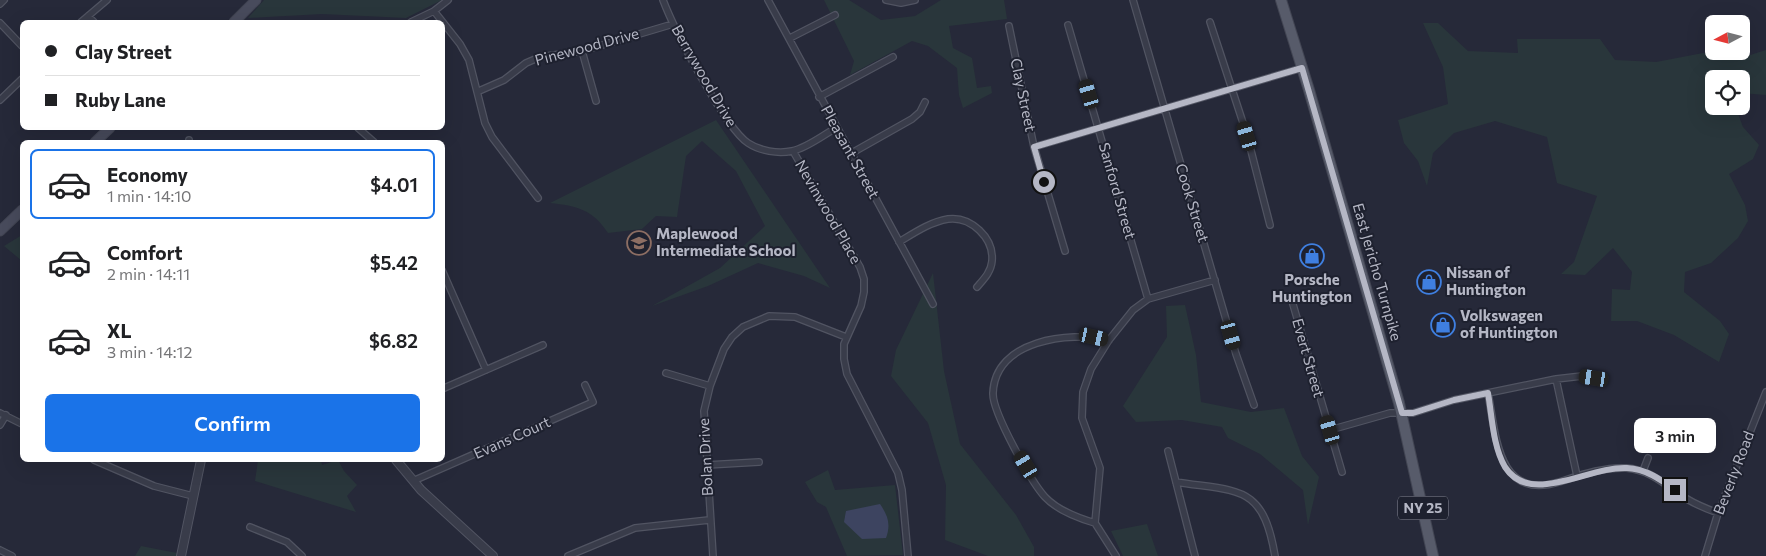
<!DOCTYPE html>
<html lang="en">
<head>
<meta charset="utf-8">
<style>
  :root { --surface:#fff; --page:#f6f6f6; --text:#202124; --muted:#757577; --line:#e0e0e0; --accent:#1a73e8 }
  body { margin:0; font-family:Commissioner,sans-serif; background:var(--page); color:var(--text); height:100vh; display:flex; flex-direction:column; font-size:19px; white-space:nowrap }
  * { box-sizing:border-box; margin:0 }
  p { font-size:16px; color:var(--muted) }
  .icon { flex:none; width:28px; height:28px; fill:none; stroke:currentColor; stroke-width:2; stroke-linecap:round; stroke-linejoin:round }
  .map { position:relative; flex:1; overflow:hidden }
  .side { position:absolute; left:20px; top:140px; width:425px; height:322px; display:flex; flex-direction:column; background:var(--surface); border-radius:8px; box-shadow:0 5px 20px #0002 }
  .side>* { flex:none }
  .banner { position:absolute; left:20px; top:20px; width:425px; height:110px; border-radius:8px; box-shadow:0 5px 20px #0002; display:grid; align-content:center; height:110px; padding:0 25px; background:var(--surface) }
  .needle { width:32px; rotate:263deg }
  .buttons { position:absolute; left:1705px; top:15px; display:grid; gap:10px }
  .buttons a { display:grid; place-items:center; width:45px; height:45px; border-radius:8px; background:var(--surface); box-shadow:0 5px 20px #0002; font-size:25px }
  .end { position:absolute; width:22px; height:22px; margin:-11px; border:6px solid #b5b7c5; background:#111; box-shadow:0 0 0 2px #111 }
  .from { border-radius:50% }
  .bubble { position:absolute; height:35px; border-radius:8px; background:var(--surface); box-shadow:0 5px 20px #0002; font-size:16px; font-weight:600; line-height:35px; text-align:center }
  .car { position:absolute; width:15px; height:30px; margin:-15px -8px; border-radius:6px; box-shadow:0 0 4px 1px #0007; background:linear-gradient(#222 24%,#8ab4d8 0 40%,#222 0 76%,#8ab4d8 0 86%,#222 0) }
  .banner b { display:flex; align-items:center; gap:18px; height:48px; font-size:19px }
  .banner b+b { border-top:1px solid var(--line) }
  .banner i { width:12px; height:12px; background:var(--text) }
  ul { padding:9px 0 0; list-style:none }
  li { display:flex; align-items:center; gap:15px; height:70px; margin:0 10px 8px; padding:0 15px; border:2px solid transparent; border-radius:8px }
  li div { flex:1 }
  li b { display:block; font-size:19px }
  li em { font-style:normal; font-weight:600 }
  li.on { border-color:var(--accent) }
  li>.icon { width:45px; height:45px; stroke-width:1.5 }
  .action { display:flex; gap:10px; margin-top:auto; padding:10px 25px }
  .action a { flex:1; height:58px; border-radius:8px; background:var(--accent); color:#fff; font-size:20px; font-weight:600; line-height:58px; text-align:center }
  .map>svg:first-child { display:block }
</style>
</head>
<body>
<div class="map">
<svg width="1766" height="556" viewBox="0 0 1766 556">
  <rect width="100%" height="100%" fill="#262939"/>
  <!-- green -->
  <path fill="#29363b" d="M 264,0 L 442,0 L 406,18 L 322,14 L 248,18 Z
    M 824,0 L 849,0 L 881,20 L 915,16 L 941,0 L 1004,0 L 1007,19 L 949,26 L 953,48 L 972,58 L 977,88 L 991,86 L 992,93 L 963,108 L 959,95 L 957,68 L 928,46 L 912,41 L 850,75 L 854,61 Z
    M 1423,23 L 1438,23 L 1468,51 L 1518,53 L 1517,39 L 1600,39 L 1615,60 L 1656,62 L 1703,53 L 1747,56 L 1766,50 L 1766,95 L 1741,93 L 1741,79 L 1714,79 L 1714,106 L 1735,106 L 1743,127 L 1759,145 L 1753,159 L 1729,174 L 1745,205 L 1748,221 L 1738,238 L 1711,263 L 1685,272 L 1684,292 L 1720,321 L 1729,334 L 1719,362 L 1674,335 L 1637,321 L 1611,321 L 1612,289 L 1630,290 L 1632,272 L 1613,248 L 1585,275 L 1561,274 L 1574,262 L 1597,196 L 1557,183 L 1547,137 L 1495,121 L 1454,133 L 1433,153 L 1427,186 L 1418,161 L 1404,143 L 1398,120 L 1448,104 L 1443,67 Z
    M 716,120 L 830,288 L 804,276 L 758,263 L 708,286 L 652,306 L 720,268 L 765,226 L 736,171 L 702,141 L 686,156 L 677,217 L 656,216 L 642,229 L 608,233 C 592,209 577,206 550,203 Z
    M 22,235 L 22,261 L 4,246 Z
    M 933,273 L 944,371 L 960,444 L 1016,515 L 1034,547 L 1034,556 L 988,556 L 945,540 L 946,485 L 928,423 L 891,376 L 896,350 Z
    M 1185,305 L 1196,355 L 1201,402 L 1251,412 L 1284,408 L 1302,456 L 1319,477 L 1308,525 L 1303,490 L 1260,454 L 1228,438 L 1222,427 L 1182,420 L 1136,422 L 1123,406 L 1167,337 L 1166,306 Z
    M 258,460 L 321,460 L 322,465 L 338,460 L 344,471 L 357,485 L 347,496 L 356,512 L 255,481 Z
    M 828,470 L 835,490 L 895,485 L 903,555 L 847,556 L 826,507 L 817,502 L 805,482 Z
    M 1147,524 L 1158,556 L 1123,556 L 1111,531 Z
    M 141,546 L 177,553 L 176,556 L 135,556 Z"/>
  <!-- water -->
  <path fill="#3d4460" d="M 880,504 C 888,516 891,524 886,538 L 862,539 L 844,522 L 846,511 Z"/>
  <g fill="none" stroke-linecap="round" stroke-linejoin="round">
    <!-- minor casing -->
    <g stroke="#515462" stroke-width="8">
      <path id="minor" d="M 663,0 C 674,29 725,128 748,143 C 760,151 778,154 792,151 C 807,148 823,135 836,128
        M 768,0 L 933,304
        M 886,0 L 901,3 L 915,0
        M 1133,0 L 1236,354 L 1254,405
        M 0,4 L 4,0
        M 434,11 L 460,44 L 469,60 L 485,123 L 492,137 L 538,198
        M 88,16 L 94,22
        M 81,22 L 107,0
        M 411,22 L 434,11 L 448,0
        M 1210,22 L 1247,135 L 1270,225
        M 0,23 L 22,46
        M 1068,25 L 1148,299
        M 1009,26 L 1034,147 L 1065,251
        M 790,38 L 835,15
        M 582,51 L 596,101
        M 479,91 L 504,80 L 526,63 L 540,57 L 582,51 L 673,24
        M 819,97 L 893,57
        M 0,100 L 22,79
        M 358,128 L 374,142
        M 189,142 L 189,140
        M 1034,147 L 1302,68
        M 793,151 L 860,267 L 864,279 L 864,292 L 861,306 L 844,344 L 844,359 L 847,374 L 898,473 L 902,490 L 908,556
        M 850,154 L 912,119 L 920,112 L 925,102
        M 899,242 C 914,233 930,222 948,219 C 971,216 994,238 992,261 C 991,272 984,279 977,287
        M 442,270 L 486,370
        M 1292,301 L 1342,472
        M 1109,340 C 1069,331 995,340 993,393 C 992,412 1032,483 1045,497 C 1058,511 1078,518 1095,523 L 1116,556
        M 666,373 L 710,386
        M 1556,379 L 1577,476
        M 442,389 L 543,345
        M 1488,393 C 1496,435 1497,501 1559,482 C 1581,475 1603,467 1626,468 C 1652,470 1666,486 1687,499 C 1697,505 1707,509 1718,513
        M 0,413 L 22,424
        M 0,425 L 6,415
        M 1330,430 L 1390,413 L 1413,413 L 1454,400 L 1556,379 L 1582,376 L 1595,378
        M 1168,451 L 1195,556
        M 94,460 L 154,486 L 193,496
        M 707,465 L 759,462
        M 1643,471 L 1648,458
        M 413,481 L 593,402 L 585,385
        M 1176,482 C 1239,492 1263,484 1275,556
        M 1095,523 L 1100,468 L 1082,418 L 1083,392 L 1091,369 L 1109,340 L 1133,310 L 1148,299 L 1215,280
        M 250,527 L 287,542 L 302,556
        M 0,550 L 12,556
        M 568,556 L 635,528 L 709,520
        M 713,556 L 704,411 L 710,386 L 724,349 L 732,337 L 743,327 L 769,316 L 795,317 L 846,337
        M 1705,556 L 1718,513 L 1766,392"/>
    </g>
    <!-- tertiary casing -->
    <g stroke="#515462" stroke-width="10">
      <path id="tertiary" d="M 396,460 L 421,490 L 493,556
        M 181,556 L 201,460"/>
    </g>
    <!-- secondary casing -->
    <g stroke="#424553" stroke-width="11">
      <path id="secondary" d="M 234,22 L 256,0
        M 95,142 L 110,128
        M 0,231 L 22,210"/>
    </g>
    <!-- primary casing -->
    <g stroke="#424553" stroke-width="12">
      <path id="primary" d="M 1281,0 L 1309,90 L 1399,403 L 1433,556"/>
    </g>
    <!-- minor -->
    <use href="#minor" stroke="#393c4a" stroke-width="5.5"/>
    <!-- tertiary -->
    <use href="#tertiary" stroke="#393c4a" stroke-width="8"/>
    <!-- secondary -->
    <use href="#secondary" stroke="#484b5c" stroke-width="9"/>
    <!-- primary -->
    <use href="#primary" stroke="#575b6a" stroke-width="10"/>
  </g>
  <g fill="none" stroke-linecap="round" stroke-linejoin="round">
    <!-- route -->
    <path stroke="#b5b7c5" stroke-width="6" d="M 1044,182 L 1034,147 L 1302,68 L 1402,413 L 1413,413 L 1454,400 L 1488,393 C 1492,416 1493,447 1505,467 C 1531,507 1588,466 1627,468 C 1646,469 1660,479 1675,490"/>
  </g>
  <!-- icons -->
  <defs>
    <g id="school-ring" transform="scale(1.25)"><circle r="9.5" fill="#1e212f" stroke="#8d6e63" stroke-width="1.5"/><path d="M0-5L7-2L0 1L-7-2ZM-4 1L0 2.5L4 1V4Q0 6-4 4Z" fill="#8d6e63"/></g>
    <g id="shop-ring" transform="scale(1.25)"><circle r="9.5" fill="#1e212f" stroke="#3f7fe0" stroke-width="1.5"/><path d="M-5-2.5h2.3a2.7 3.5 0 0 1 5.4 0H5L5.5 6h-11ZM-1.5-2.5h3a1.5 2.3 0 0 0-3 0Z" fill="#3f7fe0"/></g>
  </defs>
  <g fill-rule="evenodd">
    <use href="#school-ring" x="639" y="243"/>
    <use href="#shop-ring" x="1312" y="256"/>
    <use href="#shop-ring" x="1429" y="282"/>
    <use href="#shop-ring" x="1443" y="325"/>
  </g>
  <g text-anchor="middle" stroke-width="4" stroke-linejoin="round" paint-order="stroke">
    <!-- shield labels -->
    <rect fill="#1e212f" stroke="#888a98" stroke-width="1" x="1398" y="496.5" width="50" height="23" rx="4"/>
    <g font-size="14" font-weight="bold" fill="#b5b7c5">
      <text x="1423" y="513">NY 25</text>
    </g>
    <!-- street labels -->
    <g font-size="15" fill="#b5b7c5" stroke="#1e212f">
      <text transform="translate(587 47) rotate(-15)" y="5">Pinewood Drive</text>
      <text transform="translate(704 76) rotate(60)" y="5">Berrywood Drive</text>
      <text transform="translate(1023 95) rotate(78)" y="5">Clay Street</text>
      <text transform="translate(850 152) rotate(61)" y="5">Pleasant Street</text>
      <text transform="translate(1117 191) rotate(74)" y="5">Sanford Street</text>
      <text transform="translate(1192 203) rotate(73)" y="5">Cook Street</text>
      <text transform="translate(828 212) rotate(60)" y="5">Nevinwood Place</text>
      <text transform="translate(1377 272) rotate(74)" y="5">East Jericho Turnpike</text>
      <text transform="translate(1308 358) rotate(74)" y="5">Evert Street</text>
      <text transform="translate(512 438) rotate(-24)" y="5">Evans Court</text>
      <text transform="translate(706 457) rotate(-93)" y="5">Bolan Drive</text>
      <text transform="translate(1734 473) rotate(-69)" y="5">Beverly Road</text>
    </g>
    <!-- poi labels -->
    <g font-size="15" font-weight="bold" fill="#b5b7c5" stroke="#1e212f" text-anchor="start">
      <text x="656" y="239">Maplewood<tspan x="656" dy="17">Intermediate School</tspan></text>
      <text x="1446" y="278">Nissan of<tspan x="1446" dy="17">Huntington</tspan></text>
      <text x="1312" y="285" text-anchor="middle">Porsche<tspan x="1312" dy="17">Huntington</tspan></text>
      <text x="1460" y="321">Volkswagen<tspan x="1460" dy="17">of Huntington</tspan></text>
    </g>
  </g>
</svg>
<div class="buttons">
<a><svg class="needle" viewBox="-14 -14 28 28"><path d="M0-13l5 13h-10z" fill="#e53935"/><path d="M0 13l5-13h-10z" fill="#757577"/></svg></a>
<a><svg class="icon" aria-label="locate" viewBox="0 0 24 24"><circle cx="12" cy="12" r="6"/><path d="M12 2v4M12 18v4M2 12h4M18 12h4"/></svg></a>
</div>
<i class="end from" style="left:1044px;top:182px"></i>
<i class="end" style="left:1675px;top:490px"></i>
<div class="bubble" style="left:1634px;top:418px;width:82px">3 min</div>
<i class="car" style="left:1089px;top:94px;rotate:343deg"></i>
<i class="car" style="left:1247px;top:136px;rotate:343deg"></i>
<i class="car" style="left:1231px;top:335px;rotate:164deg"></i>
<i class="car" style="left:1094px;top:337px;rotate:103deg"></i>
<i class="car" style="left:1594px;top:378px;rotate:279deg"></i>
<i class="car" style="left:1330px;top:430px;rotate:343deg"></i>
<i class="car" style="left:1026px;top:465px;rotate:329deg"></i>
<div class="banner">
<b><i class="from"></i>Clay Street</b>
<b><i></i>Ruby Lane</b>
</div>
<section class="side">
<ul>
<li class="on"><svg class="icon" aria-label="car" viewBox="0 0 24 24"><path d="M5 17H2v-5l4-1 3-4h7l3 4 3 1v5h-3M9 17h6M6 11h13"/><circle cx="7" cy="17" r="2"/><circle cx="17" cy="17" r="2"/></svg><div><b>Economy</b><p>1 min · 14:10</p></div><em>$4.01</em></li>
<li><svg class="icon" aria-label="car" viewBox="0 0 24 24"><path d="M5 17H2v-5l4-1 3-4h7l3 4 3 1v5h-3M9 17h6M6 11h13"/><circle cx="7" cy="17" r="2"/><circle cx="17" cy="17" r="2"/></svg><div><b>Comfort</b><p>2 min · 14:11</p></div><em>$5.42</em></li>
<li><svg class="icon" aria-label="car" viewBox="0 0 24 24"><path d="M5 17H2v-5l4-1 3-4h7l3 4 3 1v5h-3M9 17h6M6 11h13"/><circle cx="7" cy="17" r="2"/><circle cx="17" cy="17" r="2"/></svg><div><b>XL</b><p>3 min · 14:12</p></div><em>$6.82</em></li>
</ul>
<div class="action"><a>Confirm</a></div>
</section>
</div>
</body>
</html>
